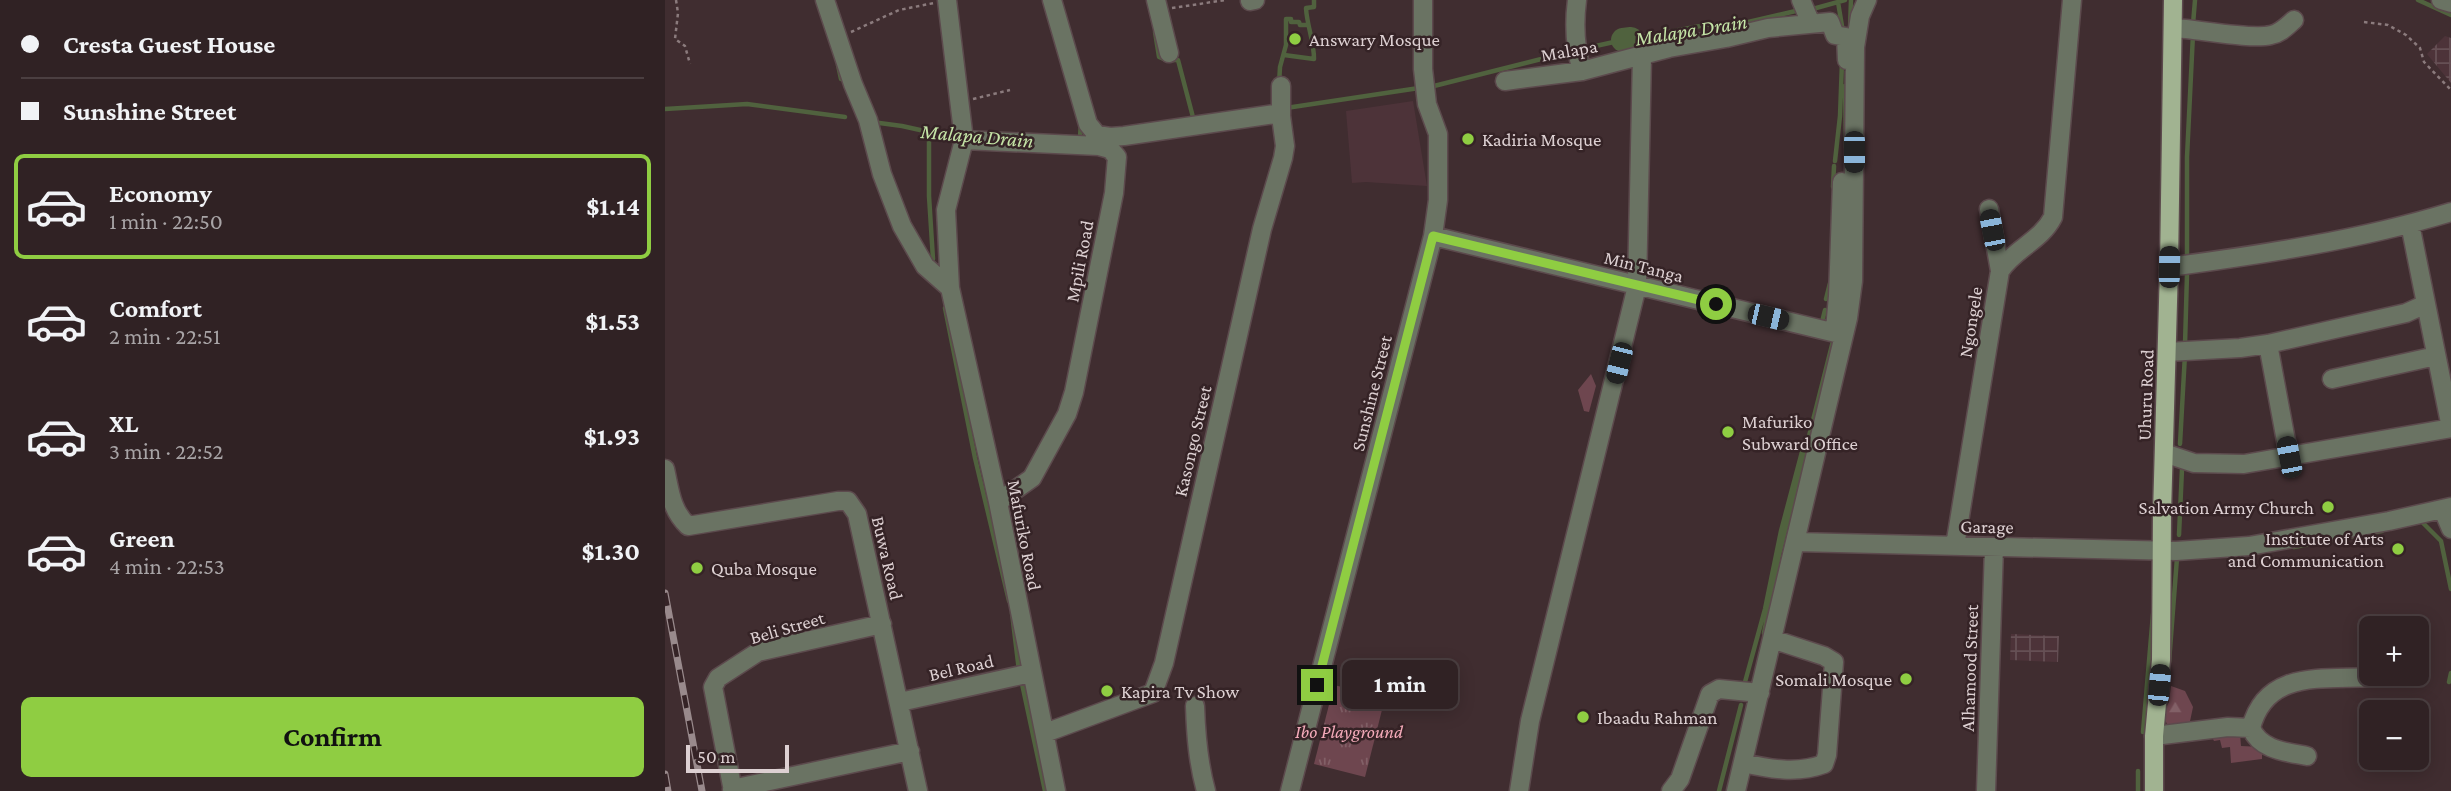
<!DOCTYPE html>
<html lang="en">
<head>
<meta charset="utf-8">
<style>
  :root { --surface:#302224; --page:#382a2c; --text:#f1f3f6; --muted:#a8a4a6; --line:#4b3f41; --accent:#8fcd42 }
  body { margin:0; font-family:"Crimson Pro",serif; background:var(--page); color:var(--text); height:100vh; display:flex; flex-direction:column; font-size:26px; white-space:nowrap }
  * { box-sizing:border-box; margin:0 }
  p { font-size:23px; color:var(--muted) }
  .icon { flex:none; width:38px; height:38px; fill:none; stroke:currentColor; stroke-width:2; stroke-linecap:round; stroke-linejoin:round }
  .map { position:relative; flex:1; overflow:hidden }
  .panel { display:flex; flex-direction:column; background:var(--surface); width:665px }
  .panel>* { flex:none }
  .guide { display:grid; align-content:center; height:154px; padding:0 21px; background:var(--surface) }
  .controls { position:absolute; left:1694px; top:616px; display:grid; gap:14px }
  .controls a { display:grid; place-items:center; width:70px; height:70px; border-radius:10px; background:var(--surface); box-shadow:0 4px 18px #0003,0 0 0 2px var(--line); font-size:35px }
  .scale { position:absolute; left:21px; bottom:18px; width:103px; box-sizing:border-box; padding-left:7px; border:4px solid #ddd0d2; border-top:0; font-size:19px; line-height:24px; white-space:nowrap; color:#ddd0d2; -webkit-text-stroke:5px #352326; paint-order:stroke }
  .end { position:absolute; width:32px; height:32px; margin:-16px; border:9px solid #8fcd42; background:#111; box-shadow:0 0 0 4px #111 }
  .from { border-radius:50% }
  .bubble { position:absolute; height:49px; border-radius:10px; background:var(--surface); box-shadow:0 4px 18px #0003,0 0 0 2px var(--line); font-size:23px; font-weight:700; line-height:49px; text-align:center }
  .car { position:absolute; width:21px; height:42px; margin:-21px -10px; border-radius:9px; box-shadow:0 0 5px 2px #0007; background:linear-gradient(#222 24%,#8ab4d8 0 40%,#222 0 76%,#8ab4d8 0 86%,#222 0) }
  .guide b { display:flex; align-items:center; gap:24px; height:66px; font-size:26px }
  .guide b+b { border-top:2px solid var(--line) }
  .guide i { width:18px; height:18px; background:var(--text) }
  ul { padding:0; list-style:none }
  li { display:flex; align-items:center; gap:21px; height:105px; margin:0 14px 10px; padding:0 7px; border:4px solid transparent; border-radius:10px }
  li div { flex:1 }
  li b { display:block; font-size:26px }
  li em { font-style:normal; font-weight:700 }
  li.selected { border-color:var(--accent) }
  li>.icon { width:63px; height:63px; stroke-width:1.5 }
  .primary-button { display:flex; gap:14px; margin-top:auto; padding:14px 21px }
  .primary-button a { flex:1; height:80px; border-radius:10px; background:var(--accent); color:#111; font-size:28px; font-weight:700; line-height:80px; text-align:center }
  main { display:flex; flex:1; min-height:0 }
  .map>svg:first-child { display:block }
</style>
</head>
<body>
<main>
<section class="panel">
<div class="guide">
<b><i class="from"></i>Cresta Guest House</b>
<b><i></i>Sunshine Street</b>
</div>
<ul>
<li class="selected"><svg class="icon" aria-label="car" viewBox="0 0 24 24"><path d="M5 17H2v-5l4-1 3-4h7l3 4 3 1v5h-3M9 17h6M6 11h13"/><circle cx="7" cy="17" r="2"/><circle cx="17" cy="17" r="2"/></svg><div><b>Economy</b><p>1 min · 22:50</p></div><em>$1.14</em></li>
<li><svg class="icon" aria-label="car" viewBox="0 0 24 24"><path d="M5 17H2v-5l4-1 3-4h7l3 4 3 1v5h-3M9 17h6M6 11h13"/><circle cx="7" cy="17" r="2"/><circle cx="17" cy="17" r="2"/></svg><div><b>Comfort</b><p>2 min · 22:51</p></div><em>$1.53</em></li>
<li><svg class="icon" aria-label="car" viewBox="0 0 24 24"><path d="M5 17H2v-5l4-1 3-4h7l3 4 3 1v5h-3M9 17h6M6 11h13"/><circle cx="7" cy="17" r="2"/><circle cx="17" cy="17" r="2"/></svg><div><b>XL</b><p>3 min · 22:52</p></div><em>$1.93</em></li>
<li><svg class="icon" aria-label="car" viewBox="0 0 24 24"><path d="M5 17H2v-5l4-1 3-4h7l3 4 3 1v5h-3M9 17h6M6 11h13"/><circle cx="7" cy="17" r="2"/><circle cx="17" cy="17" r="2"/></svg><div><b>Green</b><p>4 min · 22:53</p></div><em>$1.30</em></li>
</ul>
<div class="primary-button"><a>Confirm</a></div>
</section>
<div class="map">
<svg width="1786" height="791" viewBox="0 0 1786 791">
  <defs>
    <pattern id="industrial-grid" width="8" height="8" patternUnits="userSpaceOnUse" patternTransform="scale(1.75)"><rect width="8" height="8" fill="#4d3339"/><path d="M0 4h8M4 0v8" fill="none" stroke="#665055"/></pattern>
    <pattern id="forest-firs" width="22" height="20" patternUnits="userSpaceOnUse" patternTransform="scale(1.75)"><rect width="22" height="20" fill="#6e464f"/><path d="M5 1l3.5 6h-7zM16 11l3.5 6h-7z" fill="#826067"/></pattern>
    <pattern id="park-tufts" width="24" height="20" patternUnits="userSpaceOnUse" patternTransform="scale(1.75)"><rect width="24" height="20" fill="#6e464f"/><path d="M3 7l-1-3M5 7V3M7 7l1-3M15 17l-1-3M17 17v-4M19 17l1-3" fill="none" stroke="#826067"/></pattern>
  </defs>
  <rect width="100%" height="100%" fill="#402d30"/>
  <!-- built -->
  <path fill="#4d3339" d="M 748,101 L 762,186 L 701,182 L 687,183 L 681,111 Z"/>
  <!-- industrial -->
  <path fill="url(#industrial-grid)" d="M 1780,36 L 1786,38 L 1786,83 L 1762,54 Z
    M 1346,634 L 1394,636 L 1393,662 L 1345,660 Z"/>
  <!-- grass -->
  <path fill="#6e464f" d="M 926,374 L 931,386 L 924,412 L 919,411 L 913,390 Z
    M 1575,733 L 1576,746 L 1597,747 L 1597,759 L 1566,763 L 1565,747 L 1557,748 L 1555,740 L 1549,741 L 1546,735 Z"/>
  <!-- forest -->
  <path fill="url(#forest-firs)" d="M 1506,686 L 1520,691 L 1528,707 L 1524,726 L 1503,727 L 1498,714 L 1504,702 Z"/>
  <!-- park -->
  <path fill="url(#park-tufts)" d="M 669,685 L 720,698 L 700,777 L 649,764 Z"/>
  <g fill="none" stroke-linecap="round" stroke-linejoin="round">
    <!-- stream -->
    <path stroke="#50623e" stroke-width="4.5" d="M 1753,0 L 1786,15
      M 1173,2 L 1178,32
      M 1144,10 L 1180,0
      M 1528,24 L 1530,0
      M 1185,28 L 1186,0
      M 490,32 L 494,57 L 501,60 L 513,60 L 529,121
      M 966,39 L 1046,24 L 1066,26 L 1135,10 L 1136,12
      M 917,49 L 958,40
      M 619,55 L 649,59 C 649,41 642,26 641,8 L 649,7 L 649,0
      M 173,65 L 176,79
      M 614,84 L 615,67 L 621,45 L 621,19 L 626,19 L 626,22 L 634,22 L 635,25 L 643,25
      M 1180,86 L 1181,148
      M 765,87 L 900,53
      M 621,108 L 754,88
      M 0,109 L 82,104 L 180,117
      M 207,122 L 237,126 L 291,138 L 292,135
      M 264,131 L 264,196 L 268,259
      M 415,138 L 416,121
      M 1170,161 L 1175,116 L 1177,62
      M 1168,187 L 1169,166
      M 1522,258 L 1522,157 L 1528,34
      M 1161,299 L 1165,283
      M 280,308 L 310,458 L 344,601
      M 1156,326 L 1160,310
      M 1520,345 L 1522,274
      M 1515,444 L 1520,354
      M 1752,522 L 1756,521 L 1776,541 L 1786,589
      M 1514,535 L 1517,469
      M 1629,547 L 1717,531
      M 347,613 L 354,671
      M 1099,633 L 1114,555 L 1169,337
      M 1504,662 L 1512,558
      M 356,679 L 380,791
      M 1080,682 L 1100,609 L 1116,531 L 1138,448
      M 1784,682 L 1786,673
      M 1478,732 L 1488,614
      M 1054,791 L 1076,705
      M 1473,791 L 1473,771"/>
    <!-- river -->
    <path stroke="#50623e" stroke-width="24" d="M 958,40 L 966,39"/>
    <!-- minor casing -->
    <g stroke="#5c4a4d" stroke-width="21">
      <path id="minor" d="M 160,0 L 188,84 L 203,120 L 217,174 L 237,226 L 260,266 L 285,288
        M 282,0 L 299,140 L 281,210 L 285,288 L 333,502 L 391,791
        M 387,0 L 423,124 L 432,135 L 445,137 L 459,136 L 616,113
        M 491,0 L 504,53
        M 912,0 C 909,23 910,48 917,71
        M 1136,0 L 1144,19
        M 1776,0 L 1786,3
        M 585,1 L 590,0
        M 1508,28 C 1533,29 1585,40 1606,35 C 1616,33 1622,26 1629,20
        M 840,81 L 917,71 L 1004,48 L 1061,38 L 1103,28 L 1165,22 L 1170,35 L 1181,37 L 1182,60
        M 299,140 L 434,146 L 445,149 L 452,157 L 449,193 L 409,392 L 402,414 L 367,478 L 333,502
        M 1324,209 L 1335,271
        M 1745,224 L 1786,428
        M 768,236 L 1179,335
        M 1504,267 C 1600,254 1694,240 1786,212
        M 1170,329 L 1173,296 L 1177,182
        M 1603,344 L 1624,457
        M 1502,352 L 1575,348 L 1603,344 L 1741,313 L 1761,304
        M 1667,379 L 1771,356
        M 1499,453 L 1529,463 L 1579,464 L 1786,428
        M 0,469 C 5,491 6,510 23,526 L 173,501 L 183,501 L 192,514 L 253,791
        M 1778,510 L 1786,529
        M 1131,542 L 1511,551 L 1584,546 L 1724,521 L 1786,507
        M 1290,546 L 1335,271 C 1349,249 1376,241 1388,217 L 1407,0
        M 235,702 L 366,673
        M 530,706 C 531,736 533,762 541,791
        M 1586,728 C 1595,750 1621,752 1642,756
        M 380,733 L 488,693 L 499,663 L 597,229 L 618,158 L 620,146 L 616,116 L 616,86
        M 1489,736 L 1563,727 L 1586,728 C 1601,669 1658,680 1707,677
        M 1078,763 C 1105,769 1132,774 1159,764 L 1162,755 L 1169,662 L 1159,656 L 1107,639
        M 67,789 L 245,751
        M 68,791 L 48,687 L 53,678 L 93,652 L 217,624
        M 625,791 L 768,236 L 773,200 L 773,134 L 762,104 L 758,69 L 758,0
        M 854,791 L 865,721 L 972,286 L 977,56
        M 1006,791 L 1015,779 L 1045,694 L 1054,689 L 1095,693
        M 1071,791 L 1183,318 L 1188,281 L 1190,47 L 1195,16 L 1202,0
        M 1321,791 L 1329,547"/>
    </g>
    <!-- major casing -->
    <g stroke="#5c4a4d" stroke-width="21">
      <path id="major" d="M 1489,791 L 1489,736 L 1496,660 L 1497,514 L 1504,267 L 1508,0"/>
    </g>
    <!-- path -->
    <path stroke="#8b7b7d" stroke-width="2.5" stroke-dasharray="3.5 3.5" stroke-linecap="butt" d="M 11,0 L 13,13 L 10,39 L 20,46 L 25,64
      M 507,8 L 561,0
      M 1699,22 L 1723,25 L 1741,35 L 1755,48 L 1759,62 L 1786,90
      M 186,32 L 234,10 L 269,3
      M 308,99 L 345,90"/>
    <!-- minor -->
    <use href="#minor" stroke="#6a7363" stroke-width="18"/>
    <!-- major -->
    <use href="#major" stroke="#a1b391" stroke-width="18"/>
    <!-- rail casing -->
    <g stroke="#998a8c" stroke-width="7">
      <path id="rail" d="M 0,593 L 37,791
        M 0,774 L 3,791"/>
    </g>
    <!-- rail -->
    <use href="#rail" stroke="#352326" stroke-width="4.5" stroke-dasharray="13" stroke-linecap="butt"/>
  </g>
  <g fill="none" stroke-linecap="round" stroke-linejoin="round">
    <!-- route -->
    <path stroke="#8fcd42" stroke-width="9" d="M 652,685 L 768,236 L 1051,304"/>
  </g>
  <!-- markers -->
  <g fill="#8fcd42" stroke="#352326" stroke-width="2.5">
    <circle cx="630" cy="39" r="7"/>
    <circle cx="803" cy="139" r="7"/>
    <circle cx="1063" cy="432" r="7"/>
    <circle cx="1663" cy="507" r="7"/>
    <circle cx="1733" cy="549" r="7"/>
    <circle cx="32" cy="568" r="7"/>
    <circle cx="1241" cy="679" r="7"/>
    <circle cx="442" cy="691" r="7"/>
    <circle cx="918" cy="717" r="7"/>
  </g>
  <g text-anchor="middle" stroke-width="5" stroke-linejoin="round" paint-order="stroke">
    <!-- poi labels -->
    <g font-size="19" fill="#ddd0d2" stroke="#352326" text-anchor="start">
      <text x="644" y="46">Answary Mosque</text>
      <text x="817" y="146">Kadiria Mosque</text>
      <text x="1077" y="428">Mafuriko<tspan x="1077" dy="22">Subward Office</tspan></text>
      <text x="1649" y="514" text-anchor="end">Salvation Army Church</text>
      <text x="1719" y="545" text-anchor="end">Institute of Arts<tspan x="1719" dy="22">and Communication</tspan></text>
      <text x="46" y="575">Quba Mosque</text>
      <text x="1227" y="686" text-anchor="end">Somali Mosque</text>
      <text x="456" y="698">Kapira Tv Show</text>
      <text x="932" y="724">Ibaadu Rahman</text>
    </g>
    <!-- street labels -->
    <g font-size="19" fill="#ddd0d2" stroke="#352326">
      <text transform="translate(904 50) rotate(-10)" y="7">Malapa</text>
      <text transform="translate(414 261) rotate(-79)" y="7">Mpili Road</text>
      <text transform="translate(979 266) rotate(14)" y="7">Min Tanga</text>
      <text transform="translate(1305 322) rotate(-81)" y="7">Ngongele</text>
      <text transform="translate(706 393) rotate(-76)" y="7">Sunshine Street</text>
      <text transform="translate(1480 395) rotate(-88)" y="7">Uhuru Road</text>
      <text transform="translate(527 441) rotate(-77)" y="7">Kasongo Street</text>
      <text transform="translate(1322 526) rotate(1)" y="7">Garage</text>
      <text transform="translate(360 535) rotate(79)" y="7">Mafuriko Road</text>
      <text transform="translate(223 558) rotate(77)" y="7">Buwa Road</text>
      <text transform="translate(122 627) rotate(-16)" y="7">Beli Street</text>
      <text transform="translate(296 667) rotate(-13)" y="7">Bel Road</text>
      <text transform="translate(1304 668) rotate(-88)" y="7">Alhamood Street</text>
    </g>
    <!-- park labels -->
    <g font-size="19" font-style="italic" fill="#f5abba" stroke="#352326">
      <text x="684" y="738">Ibo Playground</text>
    </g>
    <!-- water labels -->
    <g font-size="21" font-style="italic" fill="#c5e5a7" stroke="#352326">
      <text transform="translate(1026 30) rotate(-9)" y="7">Malapa Drain</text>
      <text transform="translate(312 136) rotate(5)" y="7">Malapa Drain</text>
    </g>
  </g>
</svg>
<div class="controls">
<a>+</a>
<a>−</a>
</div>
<div class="scale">50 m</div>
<i class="end from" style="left:1051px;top:304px"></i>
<i class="end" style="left:652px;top:685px"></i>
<div class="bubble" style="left:677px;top:660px;width:116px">1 min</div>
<i class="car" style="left:1189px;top:152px;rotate:180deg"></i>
<i class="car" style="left:1327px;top:230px;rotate:349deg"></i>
<i class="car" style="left:1504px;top:267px;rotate:1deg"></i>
<i class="car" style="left:1103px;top:317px;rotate:103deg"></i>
<i class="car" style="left:954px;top:363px;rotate:194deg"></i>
<i class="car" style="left:1624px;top:457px;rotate:349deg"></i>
<i class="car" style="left:1494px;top:685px;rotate:5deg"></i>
</div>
</main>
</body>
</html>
